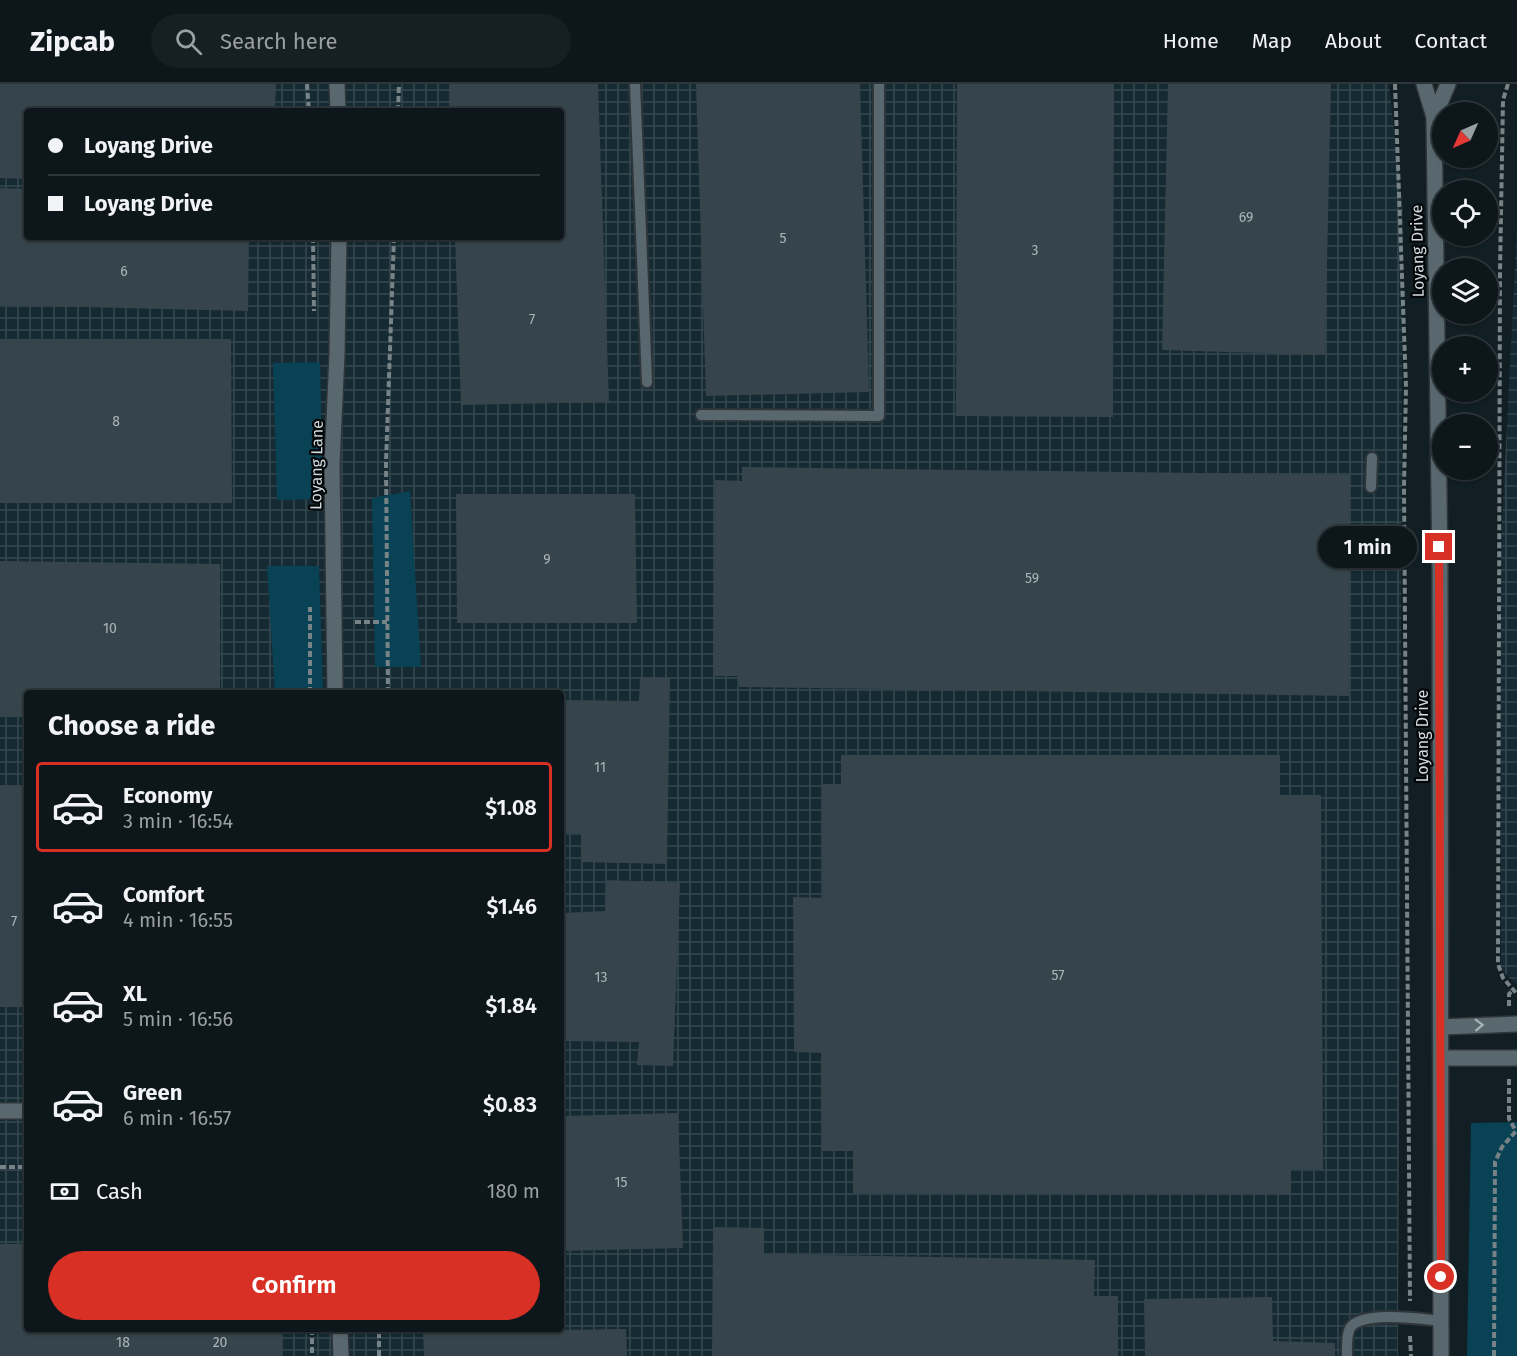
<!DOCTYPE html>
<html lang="en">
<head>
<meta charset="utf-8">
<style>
  :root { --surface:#0d161a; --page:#161f23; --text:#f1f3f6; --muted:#9a9fa2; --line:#2d3539; --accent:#d93025 }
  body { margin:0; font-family:"Fira Sans",sans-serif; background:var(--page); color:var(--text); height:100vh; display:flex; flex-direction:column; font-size:22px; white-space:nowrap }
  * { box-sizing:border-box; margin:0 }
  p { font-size:20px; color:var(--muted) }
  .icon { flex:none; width:33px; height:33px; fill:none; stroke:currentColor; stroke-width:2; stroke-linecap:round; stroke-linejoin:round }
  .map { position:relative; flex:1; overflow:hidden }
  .side { position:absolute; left:24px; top:606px; width:540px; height:642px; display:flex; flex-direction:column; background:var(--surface); border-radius:6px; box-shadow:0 2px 4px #0004,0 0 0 2px var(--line) }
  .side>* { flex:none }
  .top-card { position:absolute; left:24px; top:24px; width:540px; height:132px; border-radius:6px; box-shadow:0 2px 4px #0004,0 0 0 2px var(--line); display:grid; align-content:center; height:132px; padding:0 24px; background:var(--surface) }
  .needle { width:39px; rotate:225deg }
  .controls { position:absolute; left:1432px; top:18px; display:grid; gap:12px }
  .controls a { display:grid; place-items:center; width:66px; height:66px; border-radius:50%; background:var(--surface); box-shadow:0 2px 4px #0004,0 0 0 2px var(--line); font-size:30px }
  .end { position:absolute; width:27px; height:27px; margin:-14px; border:8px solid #d93025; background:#fff; box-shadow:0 0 0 3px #fff }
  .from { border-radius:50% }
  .bubble { position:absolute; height:42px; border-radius:21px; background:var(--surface); box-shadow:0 2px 4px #0004,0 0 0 2px var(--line); font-size:20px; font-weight:600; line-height:42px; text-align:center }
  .top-card b { display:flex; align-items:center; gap:21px; height:57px; font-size:22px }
  .top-card b+b { border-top:2px solid var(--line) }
  .top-card i { width:15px; height:15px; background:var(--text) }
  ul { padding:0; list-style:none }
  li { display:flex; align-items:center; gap:18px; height:90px; margin:0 12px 9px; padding:0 12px; border:3px solid transparent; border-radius:6px }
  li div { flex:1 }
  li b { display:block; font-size:22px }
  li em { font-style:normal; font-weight:600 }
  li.on { border-color:var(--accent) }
  li>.icon { width:54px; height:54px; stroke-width:1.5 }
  h2 { padding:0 24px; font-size:27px; line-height:72px }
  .pay { display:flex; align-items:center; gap:15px; height:66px; padding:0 24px; font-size:22px }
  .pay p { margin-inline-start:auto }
  .action { display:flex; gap:12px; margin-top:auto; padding:12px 24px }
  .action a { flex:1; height:69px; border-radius:36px; background:var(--accent); color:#fff; font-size:24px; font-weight:600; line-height:69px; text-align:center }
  header { display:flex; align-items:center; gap:36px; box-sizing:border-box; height:84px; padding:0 30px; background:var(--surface); border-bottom:2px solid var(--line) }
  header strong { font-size:28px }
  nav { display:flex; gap:33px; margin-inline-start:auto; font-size:21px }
  .search { width:420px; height:54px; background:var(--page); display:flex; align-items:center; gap:15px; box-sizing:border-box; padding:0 21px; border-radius:33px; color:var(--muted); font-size:22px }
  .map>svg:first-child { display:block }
</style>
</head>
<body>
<header>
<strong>Zipcab</strong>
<div class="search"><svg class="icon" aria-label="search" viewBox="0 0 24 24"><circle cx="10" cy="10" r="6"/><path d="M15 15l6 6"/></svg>Search here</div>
<nav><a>Home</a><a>Map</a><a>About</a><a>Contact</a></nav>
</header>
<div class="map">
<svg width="1517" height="1272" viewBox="0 0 1517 1272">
  <defs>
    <pattern id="industrial-grid" width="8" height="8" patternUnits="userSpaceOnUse" patternTransform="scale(1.5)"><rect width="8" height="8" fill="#152a32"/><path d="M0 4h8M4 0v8" fill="none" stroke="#36484f"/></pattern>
  </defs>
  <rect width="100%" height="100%" fill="#111e23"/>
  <!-- industrial -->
  <path fill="url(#industrial-grid)" fill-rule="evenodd" d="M 0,0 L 1389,0 L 1403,128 L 1398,1272 L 0,1272 ZM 27,27 L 561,27 L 561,153 L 27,153 ZM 27,609 L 561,609 L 561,1245 L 27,1245 Z
    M 1517,142 L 1517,901 L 1501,886 L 1501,459 Z"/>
  <!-- green -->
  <path fill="#084254" d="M 320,278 L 323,415 L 277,416 L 273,279 Z
    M 410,407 L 421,583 L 375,583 L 372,414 Z
    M 267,482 L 319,482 L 323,609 L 275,609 Z
    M 1517,1038 L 1517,1272 L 1467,1272 L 1471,1039 Z"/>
  <!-- building -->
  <path fill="#36454b" d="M 0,0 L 276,0 L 275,27 L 27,27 L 27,95 L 0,94 Z
    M 450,0 L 598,0 L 609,318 L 461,321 L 455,153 L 561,153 L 561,27 L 450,27 Z
    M 696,0 L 860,0 L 869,308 L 706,312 Z
    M 957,0 L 1114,0 L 1113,333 L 956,332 Z
    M 1168,0 L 1331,0 L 1325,271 L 1162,266 Z
    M 0,104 L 27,105 L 27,153 L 249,153 L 248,227 L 0,221 Z
    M 0,255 L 231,255 L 232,419 L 0,419 Z
    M 742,383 L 1350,391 L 1349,612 L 739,603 L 738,592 L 713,592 L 715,396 L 742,397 Z
    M 456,410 L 635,410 L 637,539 L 457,539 Z
    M 0,477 L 220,480 L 220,609 L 27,609 L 27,633 L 0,633 Z
    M 640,593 L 670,594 L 667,780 L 581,778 L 581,749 L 561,749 L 561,616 L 639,617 Z
    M 841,671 L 1280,671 L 1280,711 L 1321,711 L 1323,1085 L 1291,1085 L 1291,1110 L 853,1109 L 853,1067 L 822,1067 L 821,969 L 794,968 L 793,813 L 823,814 L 822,700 L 841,700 Z
    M 0,701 L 27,702 L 27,923 L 0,923 Z
    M 607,796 L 680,799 L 673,982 L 637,981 L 639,958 L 561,957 L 561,829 L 606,827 Z
    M 678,1029 L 683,1164 L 561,1167 L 561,1032 Z
    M 713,1143 L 764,1144 L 764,1170 L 1095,1176 L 1094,1212 L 1118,1212 L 1118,1272 L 712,1272 Z
    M 0,1160 L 27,1160 L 27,1245 L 281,1245 L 282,1272 L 0,1272 Z
    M 1272,1213 L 1273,1257 L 1335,1259 L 1335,1272 L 1145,1272 L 1144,1215 Z
    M 626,1245 L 627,1272 L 424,1272 L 423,1248 Z"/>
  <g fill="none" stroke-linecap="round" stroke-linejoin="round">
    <!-- service casing -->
    <g stroke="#2f363a" stroke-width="14">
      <path id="service" d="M 635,0 L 647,298
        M 701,331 L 879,332 L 879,0
        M 1371,403 L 1372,374
        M 1347,1272 C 1347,1263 1346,1252 1350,1244 C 1362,1226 1422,1235 1442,1237"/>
    </g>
    <!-- minor casing -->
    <g stroke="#2f363a" stroke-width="18">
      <path id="minor" d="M 337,0 L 338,27
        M 1424,0 L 1434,33 L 1440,486 L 1441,1272
        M 1434,33 L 1448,0
        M 335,609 L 332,380 L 337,270 L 339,153
        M 1441,943 L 1517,940
        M 1441,974 L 1517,974
        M 0,1027 L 27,1027
        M 340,1245 L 341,1272"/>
    </g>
    <!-- path -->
    <path stroke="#788388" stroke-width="4" stroke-dasharray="6 3" stroke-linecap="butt" d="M 307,0 L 309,27
      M 1395,0 L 1406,303 L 1404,402 L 1410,1217
      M 1508,0 L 1503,16 L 1500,187 L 1498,880 L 1503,894 L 1517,910
      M 398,27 L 399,0
      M 313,153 L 314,227
      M 355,538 L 387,538
      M 310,609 L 310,523
      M 388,609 L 386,378 L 394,153
      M 1509,922 L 1509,910 L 1513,906
      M 1509,995 L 1509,1035 L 1516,1047
      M 0,1083 L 27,1083
      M 312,1245 L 312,1272
      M 1410,1252 L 1411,1272
      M 379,1272 L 379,1245
      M 1494,1272 L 1495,1078 L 1502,1063 L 1517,1046"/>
    <!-- service -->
    <use href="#service" stroke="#58686e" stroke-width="10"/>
    <!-- minor -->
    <use href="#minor" stroke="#58686e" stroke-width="15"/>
  </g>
  <!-- one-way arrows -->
  <defs><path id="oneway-chevron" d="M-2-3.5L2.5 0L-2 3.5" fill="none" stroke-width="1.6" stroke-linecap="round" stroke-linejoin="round" transform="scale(1.5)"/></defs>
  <use stroke="#a7b2b7" href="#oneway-chevron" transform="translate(1479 941) rotate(-2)"/>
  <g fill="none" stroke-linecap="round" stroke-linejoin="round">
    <!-- route -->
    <path stroke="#d93025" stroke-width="8" d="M 1439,463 L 1441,1193"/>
  </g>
  <g text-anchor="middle" stroke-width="4.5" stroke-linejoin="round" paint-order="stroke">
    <!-- number labels -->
    <g font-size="14" fill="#aab5b9">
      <text x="1246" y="138">69</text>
      <text x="783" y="159">5</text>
      <text x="1035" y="171">3</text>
      <text x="124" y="192">6</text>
      <text x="532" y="240">7</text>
      <text x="116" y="342">8</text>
      <text x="547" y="480">9</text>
      <text x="1032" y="499">59</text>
      <text x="110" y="549">10</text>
      <text x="600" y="688">11</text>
      <text x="14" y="842">7</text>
      <text x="1058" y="896">57</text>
      <text x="601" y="898">13</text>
      <text x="621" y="1103">15</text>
      <text x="123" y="1263">18</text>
      <text x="220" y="1263">20</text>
    </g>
    <!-- street labels -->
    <g font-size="16" fill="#d1dade" stroke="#030709">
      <text transform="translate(1417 167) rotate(-91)" y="6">Loyang Drive</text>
      <text transform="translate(316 381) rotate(-89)" y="6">Loyang Lane</text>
      <text transform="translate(1422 652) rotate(-90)" y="6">Loyang Drive</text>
    </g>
  </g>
</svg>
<div class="controls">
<a><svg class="needle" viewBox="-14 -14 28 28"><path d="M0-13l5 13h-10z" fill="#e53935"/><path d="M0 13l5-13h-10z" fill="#9a9fa2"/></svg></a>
<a><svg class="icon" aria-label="locate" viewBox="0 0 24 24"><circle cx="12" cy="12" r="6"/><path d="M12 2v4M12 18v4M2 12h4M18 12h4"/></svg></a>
<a><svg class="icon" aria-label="layers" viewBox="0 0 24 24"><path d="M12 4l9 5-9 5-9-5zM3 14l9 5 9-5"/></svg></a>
<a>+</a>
<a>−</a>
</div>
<i class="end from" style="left:1441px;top:1193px"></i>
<i class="end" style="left:1439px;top:463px"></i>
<div class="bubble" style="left:1318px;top:442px;width:99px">1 min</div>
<div class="top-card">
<b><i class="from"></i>Loyang Drive</b>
<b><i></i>Loyang Drive</b>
</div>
<section class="side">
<h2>Choose a ride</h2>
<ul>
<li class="on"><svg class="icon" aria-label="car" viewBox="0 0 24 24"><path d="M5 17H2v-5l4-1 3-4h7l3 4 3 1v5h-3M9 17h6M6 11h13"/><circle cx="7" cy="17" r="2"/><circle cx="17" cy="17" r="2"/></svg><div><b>Economy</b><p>3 min · 16:54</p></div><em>$1.08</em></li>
<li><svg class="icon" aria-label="car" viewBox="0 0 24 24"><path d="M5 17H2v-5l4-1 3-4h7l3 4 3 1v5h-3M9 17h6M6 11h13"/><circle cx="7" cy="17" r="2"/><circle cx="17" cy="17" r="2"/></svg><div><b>Comfort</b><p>4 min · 16:55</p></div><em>$1.46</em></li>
<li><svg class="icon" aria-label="car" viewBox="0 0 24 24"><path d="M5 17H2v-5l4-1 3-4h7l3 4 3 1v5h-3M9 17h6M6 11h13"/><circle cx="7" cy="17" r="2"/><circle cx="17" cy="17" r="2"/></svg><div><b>XL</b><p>5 min · 16:56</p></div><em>$1.84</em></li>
<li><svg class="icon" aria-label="car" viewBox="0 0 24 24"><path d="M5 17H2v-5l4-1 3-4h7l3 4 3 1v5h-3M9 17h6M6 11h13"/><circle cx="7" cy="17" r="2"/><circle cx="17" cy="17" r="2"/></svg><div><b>Green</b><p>6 min · 16:57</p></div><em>$0.83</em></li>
</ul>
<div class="pay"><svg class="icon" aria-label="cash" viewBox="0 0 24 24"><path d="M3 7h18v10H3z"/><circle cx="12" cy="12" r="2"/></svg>Cash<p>180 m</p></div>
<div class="action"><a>Confirm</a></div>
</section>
</div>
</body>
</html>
